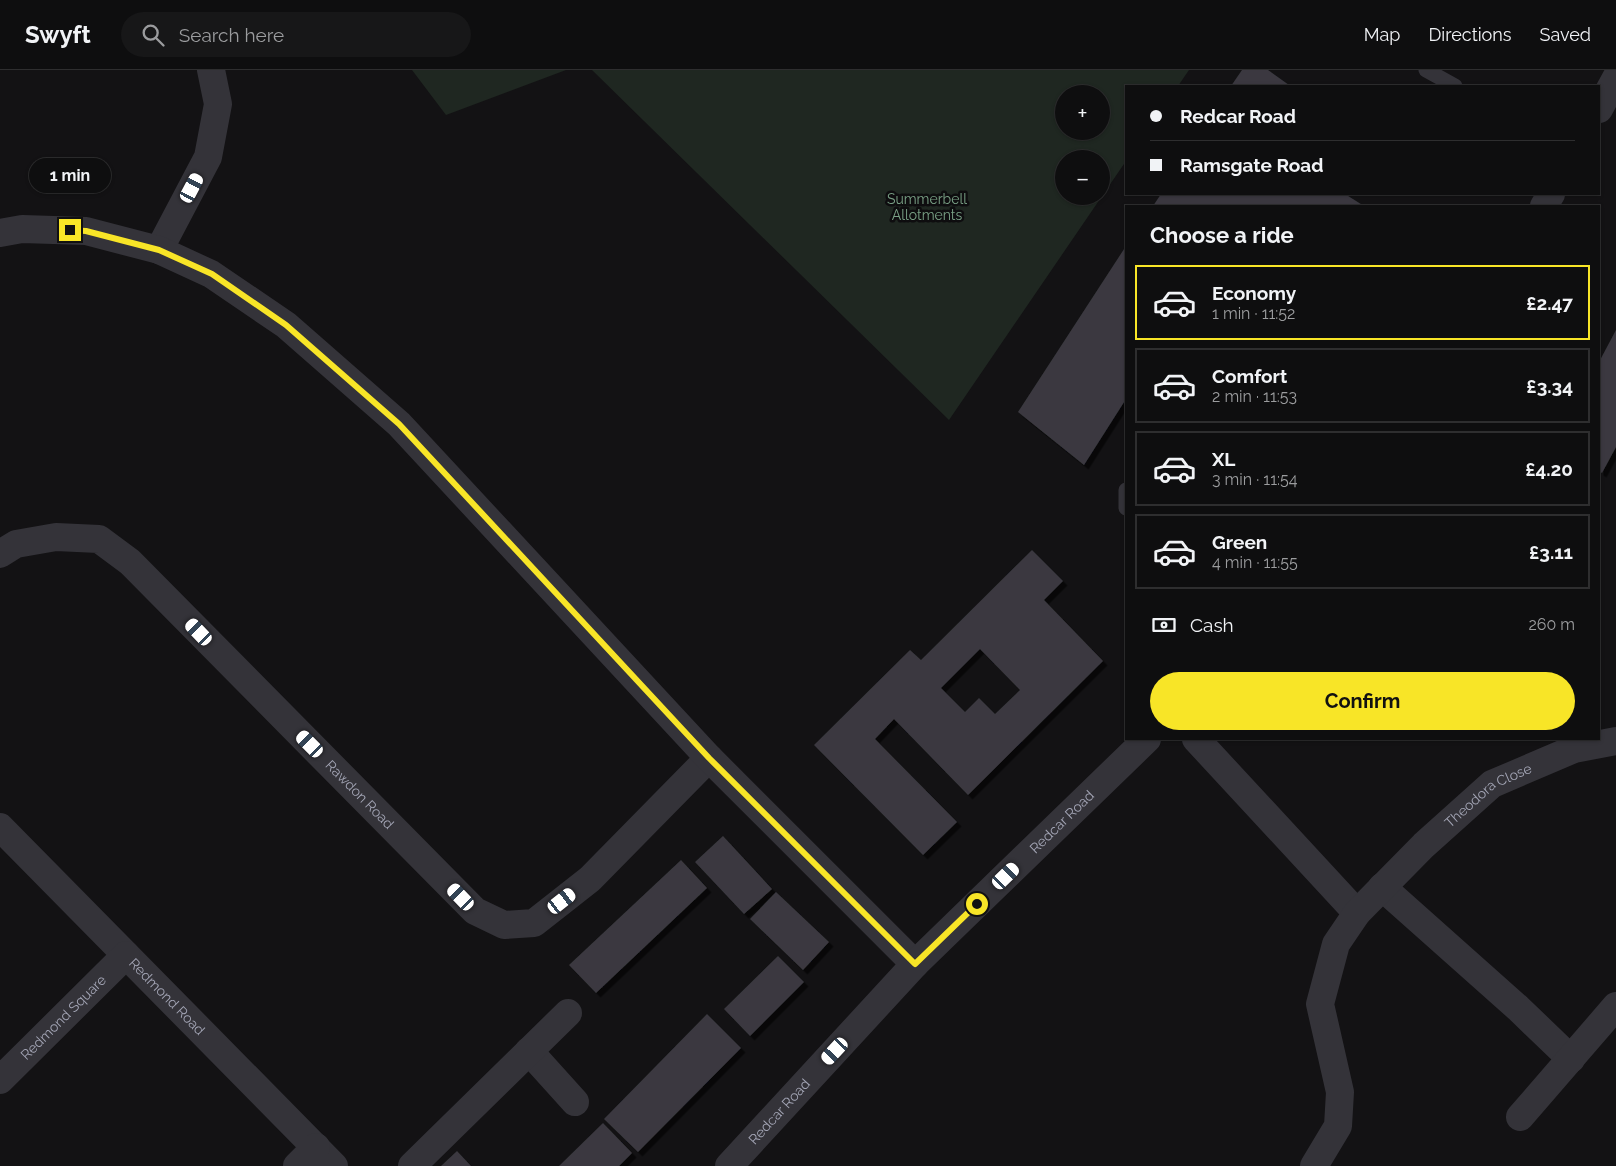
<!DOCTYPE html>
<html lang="en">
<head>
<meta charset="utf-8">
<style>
  :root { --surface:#0e0e0f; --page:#171718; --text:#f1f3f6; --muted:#9b9c9e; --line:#2e2e2f; --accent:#f8e527 }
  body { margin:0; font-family:Raleway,sans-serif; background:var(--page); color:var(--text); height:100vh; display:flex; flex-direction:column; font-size:19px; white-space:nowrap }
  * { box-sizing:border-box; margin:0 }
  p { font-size:16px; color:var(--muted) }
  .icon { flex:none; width:28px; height:28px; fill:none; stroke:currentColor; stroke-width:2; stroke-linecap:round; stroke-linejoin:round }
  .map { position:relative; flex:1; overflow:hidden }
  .details { position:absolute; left:1125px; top:135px; width:475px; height:535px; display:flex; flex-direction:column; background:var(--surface); border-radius:0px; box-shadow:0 1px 4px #0004,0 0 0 1px var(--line) }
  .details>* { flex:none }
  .guide { position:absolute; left:1125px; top:15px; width:475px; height:110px; border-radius:0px; box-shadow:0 1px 4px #0004,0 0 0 1px var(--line); display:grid; align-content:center; height:110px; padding:0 25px; background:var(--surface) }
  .buttons { position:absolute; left:1055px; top:15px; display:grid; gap:10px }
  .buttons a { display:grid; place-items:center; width:55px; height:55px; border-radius:50%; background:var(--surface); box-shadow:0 1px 4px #0004,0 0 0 1px var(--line); font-size:25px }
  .end { position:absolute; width:22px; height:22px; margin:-11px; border:6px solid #f8e527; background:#111; box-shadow:0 0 0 2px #111 }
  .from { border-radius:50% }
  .bubble { position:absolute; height:35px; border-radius:18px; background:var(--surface); box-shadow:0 1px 4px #0004,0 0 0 1px var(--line); font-size:16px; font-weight:700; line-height:35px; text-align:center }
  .car { position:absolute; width:15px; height:30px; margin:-15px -8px; border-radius:6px; box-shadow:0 0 4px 1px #0007; background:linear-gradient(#fff 24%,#345 0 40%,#fff 0 76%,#345 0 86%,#fff 0) }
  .guide b { display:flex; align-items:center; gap:18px; height:48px; font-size:19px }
  .guide b+b { border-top:1px solid var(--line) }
  .guide i { width:12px; height:12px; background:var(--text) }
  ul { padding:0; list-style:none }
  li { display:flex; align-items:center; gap:15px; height:75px; margin:0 10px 8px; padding:0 15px; border:2px solid var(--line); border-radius:0px }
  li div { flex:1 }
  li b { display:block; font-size:19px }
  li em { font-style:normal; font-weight:700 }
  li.selected { border-color:var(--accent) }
  li>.icon { width:45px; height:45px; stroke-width:1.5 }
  h2 { padding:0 25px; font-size:22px; line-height:60px }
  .pay { display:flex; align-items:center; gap:12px; height:55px; padding:0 25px; font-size:19px }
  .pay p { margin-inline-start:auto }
  .button { display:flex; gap:10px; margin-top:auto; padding:10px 25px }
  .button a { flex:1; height:58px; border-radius:30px; background:var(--accent); color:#111; font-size:20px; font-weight:700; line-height:58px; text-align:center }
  header { display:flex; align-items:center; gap:30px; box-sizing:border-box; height:70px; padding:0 25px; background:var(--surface); border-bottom:1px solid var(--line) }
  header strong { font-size:24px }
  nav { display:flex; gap:28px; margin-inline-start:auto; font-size:18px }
  .search { width:350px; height:45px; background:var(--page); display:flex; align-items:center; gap:12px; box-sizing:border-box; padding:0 18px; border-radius:28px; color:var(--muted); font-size:19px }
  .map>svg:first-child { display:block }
</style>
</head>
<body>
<header>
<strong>Swyft</strong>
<div class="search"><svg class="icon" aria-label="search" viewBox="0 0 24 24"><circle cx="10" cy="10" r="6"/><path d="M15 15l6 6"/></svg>Search here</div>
<nav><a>Map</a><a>Directions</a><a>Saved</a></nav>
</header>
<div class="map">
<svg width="1616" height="1096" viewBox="0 0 1616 1096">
  <defs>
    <filter id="shadow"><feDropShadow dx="4.5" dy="4.5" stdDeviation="0" flood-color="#0009"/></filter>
  </defs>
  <rect width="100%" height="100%" fill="#131214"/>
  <!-- green -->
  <path fill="#1f2721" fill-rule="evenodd" d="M 412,0 L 566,0 L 446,45 Z
    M 592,0 L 1189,0 L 1178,16 L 1126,16 L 1126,91 L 949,350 ZM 1064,24 L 1101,24 L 1101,61 L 1064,61 ZM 1064,89 L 1101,89 L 1101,126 L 1064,126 Z"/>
  <!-- building -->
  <path fill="#3a393f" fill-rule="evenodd" filter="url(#shadow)" d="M 1242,0 L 1268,0 L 1289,15 L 1231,16 Z
    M 1161,124 L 1345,124 L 1364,136 L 1153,136 Z
    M 1126,176 L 1126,329 L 1084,395 L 1018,342 Z
    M 1616,260 L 1616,377 L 1602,403 L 1599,401 L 1599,292 Z
    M 1032,480 L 1063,511 L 1044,530 L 1103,591 L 968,725 L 894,649 L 875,669 L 957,752 L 923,785 L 814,675 L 910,580 L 921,590 ZM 980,579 L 1020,620 L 995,644 L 979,628 L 965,642 L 941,618 Z
    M 723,766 L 772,819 L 744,844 L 695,792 Z
    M 681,790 L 707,818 L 596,923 L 569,895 Z
    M 776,822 L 829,872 L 803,900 L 750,849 Z
    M 778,886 L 804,912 L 750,966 L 724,939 Z
    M 707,944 L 741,978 L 638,1082 L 604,1049 Z
    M 603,1053 L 632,1083 L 619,1096 L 559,1096 Z
    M 457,1081 L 471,1096 L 441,1096 Z"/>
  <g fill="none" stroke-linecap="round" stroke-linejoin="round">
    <!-- service -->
    <path stroke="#343339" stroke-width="15" d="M 1426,0 L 1455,16
      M 1126,420 L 1126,438"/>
    <!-- minor -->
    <g stroke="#343339" stroke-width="28">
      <path d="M 159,180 L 208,87 L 218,34 L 211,0"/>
      <path id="s1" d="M 0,484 L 16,474 L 56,467 L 99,469 L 130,492 L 475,841 L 504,855 L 534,853 L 590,809 L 709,688"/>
      <path d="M 1196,669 L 1357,843"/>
      <path id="s2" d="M 0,757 L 334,1096"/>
      <path d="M 1382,817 L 1518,938 L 1571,989"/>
      <path d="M 529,981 L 575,1032"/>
      <path id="s3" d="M 0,1010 L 126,885"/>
      <path d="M 1520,1047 L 1616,936"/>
      <path d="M 297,1096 L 316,1077"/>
      <path d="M 412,1096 L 568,943"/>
      <path id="s4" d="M 1314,1096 L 1338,1056 L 1340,1022 L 1320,934 L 1336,874 L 1357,843 L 1424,775 L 1492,714 L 1574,679 L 1616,671"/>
    </g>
    <!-- tertiary -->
    <g stroke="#343339" stroke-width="28">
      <path d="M 1599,39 L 1616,8"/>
      <path d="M 1544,136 L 1551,124"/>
      <path d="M 0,163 L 22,159 L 86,161 L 159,180 L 211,204 L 286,255 L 399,354 L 709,688 L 915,894"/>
      <path id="s5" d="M 729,1096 L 915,894 L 1147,669"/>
    </g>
  </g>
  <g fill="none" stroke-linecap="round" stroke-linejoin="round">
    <!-- route -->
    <path stroke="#f8e527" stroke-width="6" d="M 70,160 L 86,161 L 159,180 L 212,204 L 286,255 L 399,354 L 709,688 L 915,894 L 977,834"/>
  </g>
  <g text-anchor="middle" stroke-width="5" stroke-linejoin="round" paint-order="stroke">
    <!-- park labels -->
    <g font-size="14" fill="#7aa186" stroke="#0e0d0f">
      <text x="927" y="134">Summerbell<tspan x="927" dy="16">Allotments</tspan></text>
    </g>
    <!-- street labels -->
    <g font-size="14" fill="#a3a5b5" stroke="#0e0d0f">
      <text dy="5" stroke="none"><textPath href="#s1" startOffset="468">Rawdon Road</textPath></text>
      <text dy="5" stroke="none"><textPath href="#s4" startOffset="448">Theodora Close</textPath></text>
      <text dy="5" stroke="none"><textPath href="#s5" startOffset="479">Redcar Road</textPath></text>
      <text dy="5" stroke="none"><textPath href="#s2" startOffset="238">Redmond Road</textPath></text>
      <text dy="5" stroke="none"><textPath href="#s3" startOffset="89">Redmond Square</textPath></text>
      <text dy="5" stroke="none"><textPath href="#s5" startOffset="74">Redcar Road</textPath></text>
    </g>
  </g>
</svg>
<div class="buttons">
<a>+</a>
<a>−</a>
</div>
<i class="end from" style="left:977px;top:834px"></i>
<i class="end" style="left:70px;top:160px"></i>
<div class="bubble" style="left:29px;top:88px;width:82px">1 min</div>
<i class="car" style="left:192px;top:118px;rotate:28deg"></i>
<i class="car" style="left:199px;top:562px;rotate:316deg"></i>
<i class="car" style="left:310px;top:674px;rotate:315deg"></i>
<i class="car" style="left:1006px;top:806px;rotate:46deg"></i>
<i class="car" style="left:461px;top:827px;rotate:316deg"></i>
<i class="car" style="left:562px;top:831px;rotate:52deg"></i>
<i class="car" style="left:835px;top:981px;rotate:223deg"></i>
<div class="guide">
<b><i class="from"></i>Redcar Road</b>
<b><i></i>Ramsgate Road</b>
</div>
<section class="details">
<h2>Choose a ride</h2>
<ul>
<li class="selected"><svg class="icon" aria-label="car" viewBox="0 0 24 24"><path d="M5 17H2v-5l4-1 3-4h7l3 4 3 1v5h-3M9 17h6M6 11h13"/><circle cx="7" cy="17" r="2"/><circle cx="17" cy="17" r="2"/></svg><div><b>Economy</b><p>1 min · 11:52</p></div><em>£2.47</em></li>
<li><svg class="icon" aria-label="car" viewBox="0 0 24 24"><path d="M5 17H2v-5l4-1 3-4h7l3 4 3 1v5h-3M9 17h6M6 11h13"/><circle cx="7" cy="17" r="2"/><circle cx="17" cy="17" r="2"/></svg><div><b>Comfort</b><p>2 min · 11:53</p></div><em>£3.34</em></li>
<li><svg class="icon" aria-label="car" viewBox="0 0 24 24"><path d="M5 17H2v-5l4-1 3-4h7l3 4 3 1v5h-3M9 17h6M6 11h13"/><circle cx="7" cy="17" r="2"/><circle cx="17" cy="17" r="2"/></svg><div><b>XL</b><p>3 min · 11:54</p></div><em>£4.20</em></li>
<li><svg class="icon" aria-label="car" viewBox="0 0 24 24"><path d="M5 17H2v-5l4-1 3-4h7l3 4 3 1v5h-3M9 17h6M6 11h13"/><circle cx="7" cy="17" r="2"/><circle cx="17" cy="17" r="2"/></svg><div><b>Green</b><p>4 min · 11:55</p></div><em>£3.11</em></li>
</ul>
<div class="pay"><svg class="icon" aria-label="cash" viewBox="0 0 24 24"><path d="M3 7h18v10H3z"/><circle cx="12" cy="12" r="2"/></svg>Cash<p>260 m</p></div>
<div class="button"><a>Confirm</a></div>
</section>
</div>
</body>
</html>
